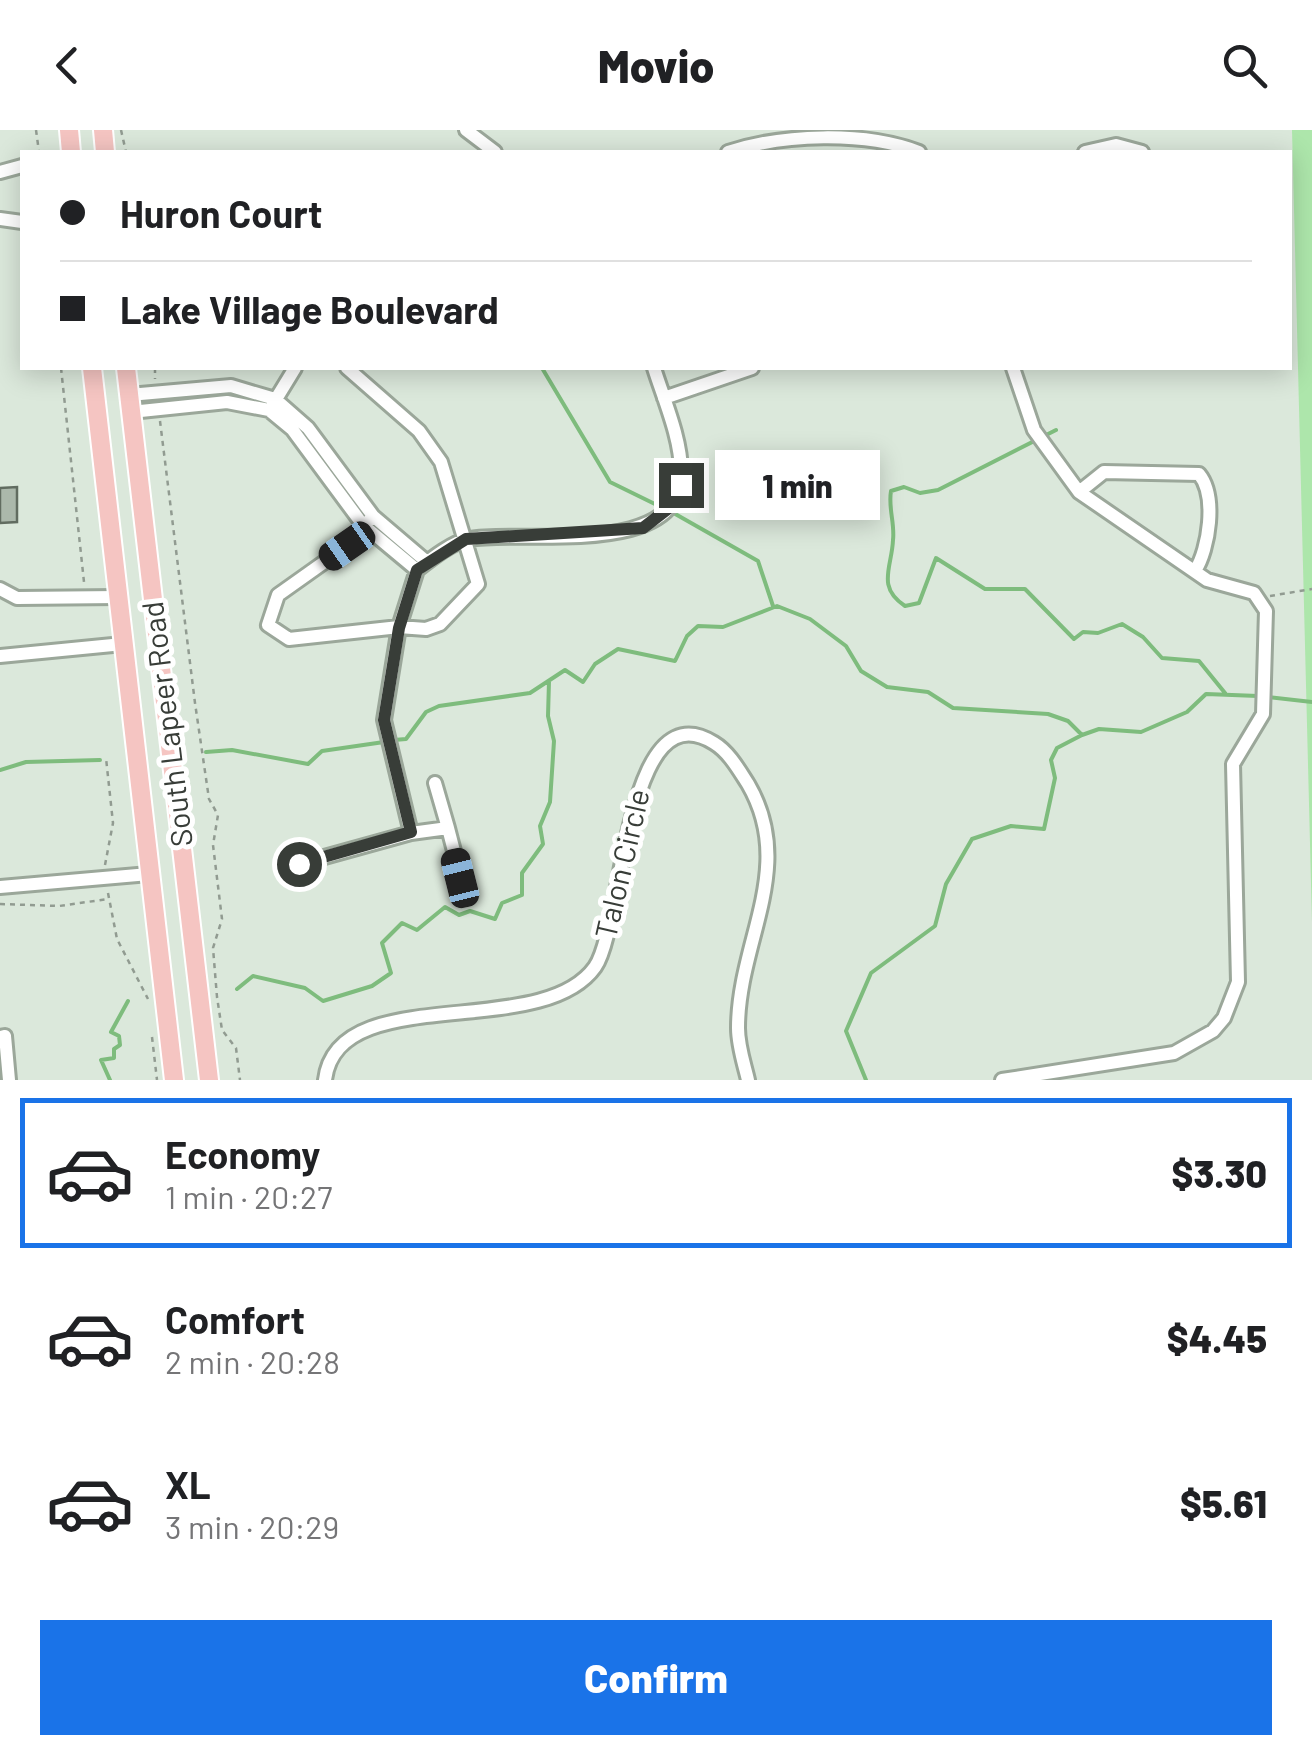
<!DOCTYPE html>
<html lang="en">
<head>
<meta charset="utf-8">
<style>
  :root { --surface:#fff; --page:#f2f2f2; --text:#202124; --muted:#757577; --line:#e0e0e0; --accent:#1a73e8 }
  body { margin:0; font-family:Barlow,sans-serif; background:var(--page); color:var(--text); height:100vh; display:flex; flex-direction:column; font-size:38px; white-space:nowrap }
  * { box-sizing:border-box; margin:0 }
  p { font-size:32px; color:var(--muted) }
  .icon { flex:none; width:55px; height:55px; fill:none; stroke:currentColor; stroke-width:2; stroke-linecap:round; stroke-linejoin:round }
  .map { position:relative; height:950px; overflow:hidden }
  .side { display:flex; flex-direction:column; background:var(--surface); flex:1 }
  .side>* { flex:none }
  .hud { position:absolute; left:20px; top:20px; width:1272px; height:220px; border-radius:0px; box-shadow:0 5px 25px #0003; display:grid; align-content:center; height:220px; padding:0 40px; background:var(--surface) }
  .end { position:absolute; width:45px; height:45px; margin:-22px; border:12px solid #383d38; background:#fff; box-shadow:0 0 0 5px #fff }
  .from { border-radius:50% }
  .bubble { position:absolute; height:70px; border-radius:0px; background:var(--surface); box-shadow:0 5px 25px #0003; font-size:32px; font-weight:800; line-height:70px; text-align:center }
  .car { position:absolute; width:30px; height:60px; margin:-30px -15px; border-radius:12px; box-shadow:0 0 8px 2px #0007; background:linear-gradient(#222 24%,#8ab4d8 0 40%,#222 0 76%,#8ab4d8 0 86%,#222 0) }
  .hud b { display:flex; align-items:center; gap:35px; height:95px; font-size:38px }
  .hud b+b { border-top:2px solid var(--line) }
  .hud i { width:25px; height:25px; background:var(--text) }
  ul { padding:18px 0 0; list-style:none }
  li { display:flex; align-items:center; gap:30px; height:150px; margin:0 20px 15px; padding:0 20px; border:5px solid transparent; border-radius:0px }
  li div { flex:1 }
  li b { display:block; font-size:38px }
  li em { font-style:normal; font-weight:800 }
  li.selected { border-color:var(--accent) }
  li>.icon { width:90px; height:90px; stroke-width:1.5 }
  .primary-button { display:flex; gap:20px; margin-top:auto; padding:20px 40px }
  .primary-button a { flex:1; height:115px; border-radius:0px; background:var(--accent); color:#fff; font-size:40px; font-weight:800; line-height:115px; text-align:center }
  header { display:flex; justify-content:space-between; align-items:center; height:130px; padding:0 40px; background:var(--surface); font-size:45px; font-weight:800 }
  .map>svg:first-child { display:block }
</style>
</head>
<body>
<header><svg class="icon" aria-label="back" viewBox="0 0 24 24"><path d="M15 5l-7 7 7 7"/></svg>Movio<svg class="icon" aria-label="search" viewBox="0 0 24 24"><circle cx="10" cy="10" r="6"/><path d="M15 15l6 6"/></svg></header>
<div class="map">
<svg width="1312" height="950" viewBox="0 0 1312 950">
  <rect width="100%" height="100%" fill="#dbe8db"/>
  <!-- green -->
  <path fill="#ade6ab" d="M 1292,0 L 1312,0 L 1312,793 Z"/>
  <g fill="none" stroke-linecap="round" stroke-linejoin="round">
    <!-- stream -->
    <path stroke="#7ebc7d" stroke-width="4" d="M 542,238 L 610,352 L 661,377
      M 1056,300 L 938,360 L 920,363 L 904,357 L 891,361 C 888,378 895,393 893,410 C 892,437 876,457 905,476 L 919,473 L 936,428 L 985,459 L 1025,459 L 1074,509 L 1083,502 L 1098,503 L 1122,494 L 1143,507 L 1162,528 L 1199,531 L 1225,563
      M 670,381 L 758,431 L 773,476
      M 1267,567 L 1312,572
      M 394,610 L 406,609 L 426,582 L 439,576 L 530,563 L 565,540 L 583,552 L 595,534 L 618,519 L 675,531 L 687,506 L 698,496 L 723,497 L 777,476 L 810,489 L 846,516 L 861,541 L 887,557 L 928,562 L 953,578 L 1048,584 L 1068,591 L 1082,605
      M 206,622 L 232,620 L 308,634 L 322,621 L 384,612
      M 0,640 L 26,632 L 100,630
      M 237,859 L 253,846 L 305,858 L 323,871 L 372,856 L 391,843 L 382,813 L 402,793 L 417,800 L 445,777 L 459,785 L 470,781 L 495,789 L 502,773 L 522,765 L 522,743 L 543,714 L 540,696 L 550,672 L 554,611 L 548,586 L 549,551
      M 110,950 L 101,930 L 114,928 L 114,919 L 120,915 L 119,906 L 111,902 L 128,871
      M 866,950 L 846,901 L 871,843 L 935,796 L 946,754 L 972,709 L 1011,696 L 1044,699 L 1055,648 L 1051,630 L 1057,618 L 1082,605 L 1099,599 L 1141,602 L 1187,582 L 1206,564 L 1258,566"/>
  </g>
  <!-- building -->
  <path fill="#abb8ab" stroke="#616c60" stroke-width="2.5" d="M 17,357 L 17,392 L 0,393 L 0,358 Z"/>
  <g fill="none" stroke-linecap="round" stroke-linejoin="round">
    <!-- minor casing -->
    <g stroke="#9ba79a" stroke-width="18">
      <path id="minor" d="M 466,0 L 495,22
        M 728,22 C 783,4 864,1 919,22
        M 1085,22 L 1116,15 L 1142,22
        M 0,42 L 22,36
        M 0,89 L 22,92
        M 347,238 L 419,301 L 441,332 L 478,454 L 440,494 L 426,499 L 399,497 L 289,509 L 268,495 L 278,465 L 347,416 L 373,386
        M 129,265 L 231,256 L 275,269 L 308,298 L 373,386 L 427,432
        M 664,268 L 752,238
        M 273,274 L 295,238
        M 131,282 L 227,272 L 269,280 L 292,299 L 363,395 L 417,440
        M 1079,362 L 1104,342 L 1199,344 C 1217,366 1209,419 1195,441
        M 417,440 C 431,429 452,412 469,409 C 526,399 683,430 681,342 C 681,308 664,270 654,238
        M 0,459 L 17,468 L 118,467
        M 0,526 L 123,514
        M 448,698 L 461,748
        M 411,703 L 448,698 L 435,653
        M 299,734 L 411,703 L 384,590 L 399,497 L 417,440
        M 0,757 L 149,744
        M 0,907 L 5,906 L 9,950
        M 325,950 C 337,849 541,913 595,837 C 624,796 624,557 714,613 C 729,622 739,640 748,654 C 797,738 738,811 738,898 C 738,916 744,933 748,950
        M 1002,950 L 1174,923 L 1213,901 L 1224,888 L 1238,852 L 1233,634 L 1263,584 L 1266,481 L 1254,463 L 1207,450 L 1079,362 L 1034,300 L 1013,238"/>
    </g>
    <!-- major casing -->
    <g stroke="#fff" stroke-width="22">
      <path id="major" d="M 69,0 L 71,22
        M 103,0 L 105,22
        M 92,238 L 174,950
        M 126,238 L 209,950"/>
    </g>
    <!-- path -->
    <path stroke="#919b91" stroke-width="2.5" stroke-dasharray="5 5" stroke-linecap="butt" d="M 36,0 L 39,22
      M 121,0 L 126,22
      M 61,238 L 84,452
      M 155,238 L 155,249
      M 160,291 L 195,573 L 209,669 L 218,685 L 213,715 L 222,789 L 213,818 L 217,867 L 222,900 L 236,918 L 240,950
      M 1270,466 L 1312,459
      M 105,735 L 113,693 L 106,628
      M 108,763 L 117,809 L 148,869
      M 0,774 L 59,776 L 108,769
      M 152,907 L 157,950"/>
    <!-- minor -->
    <use href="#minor" stroke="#fff" stroke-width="12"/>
    <!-- major -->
    <use href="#major" stroke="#f5c5c2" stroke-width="18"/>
  </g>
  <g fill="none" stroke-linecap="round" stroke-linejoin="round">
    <!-- route -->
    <path stroke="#383d38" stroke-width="12" d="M 299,734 L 411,702 L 384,590 L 399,498 L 417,440 L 466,409 L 643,398 L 674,374 L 681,355"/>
  </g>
  <g text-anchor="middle" stroke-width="10" stroke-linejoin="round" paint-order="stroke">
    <!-- street labels -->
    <g font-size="30" fill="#383d38" stroke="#fff">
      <text transform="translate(168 594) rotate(-97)" y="10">South Lapeer Road</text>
      <text transform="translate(623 734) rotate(-77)" y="10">Talon Circle</text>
    </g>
  </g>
</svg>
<i class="end from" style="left:299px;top:734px"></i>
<i class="end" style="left:681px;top:355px"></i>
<div class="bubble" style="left:715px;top:320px;width:165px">1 min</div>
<i class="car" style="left:347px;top:416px;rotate:235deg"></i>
<i class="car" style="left:460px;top:748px;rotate:346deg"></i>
<div class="hud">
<b><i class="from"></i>Huron Court</b>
<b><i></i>Lake Village Boulevard</b>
</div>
</div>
<section class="side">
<ul>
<li class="selected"><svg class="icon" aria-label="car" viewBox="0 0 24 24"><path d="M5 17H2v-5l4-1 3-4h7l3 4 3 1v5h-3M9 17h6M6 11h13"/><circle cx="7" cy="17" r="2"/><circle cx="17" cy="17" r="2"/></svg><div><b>Economy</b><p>1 min · 20:27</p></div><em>$3.30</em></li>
<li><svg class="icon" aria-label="car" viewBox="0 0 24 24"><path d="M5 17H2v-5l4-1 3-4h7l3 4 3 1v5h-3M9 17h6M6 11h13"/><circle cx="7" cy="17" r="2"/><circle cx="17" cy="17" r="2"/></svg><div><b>Comfort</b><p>2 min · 20:28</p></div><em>$4.45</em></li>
<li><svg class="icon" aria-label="car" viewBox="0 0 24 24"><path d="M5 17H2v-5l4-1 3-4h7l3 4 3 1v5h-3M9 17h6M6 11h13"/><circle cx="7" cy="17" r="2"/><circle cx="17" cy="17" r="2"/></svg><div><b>XL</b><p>3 min · 20:29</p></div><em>$5.61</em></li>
</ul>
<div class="primary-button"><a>Confirm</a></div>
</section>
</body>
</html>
